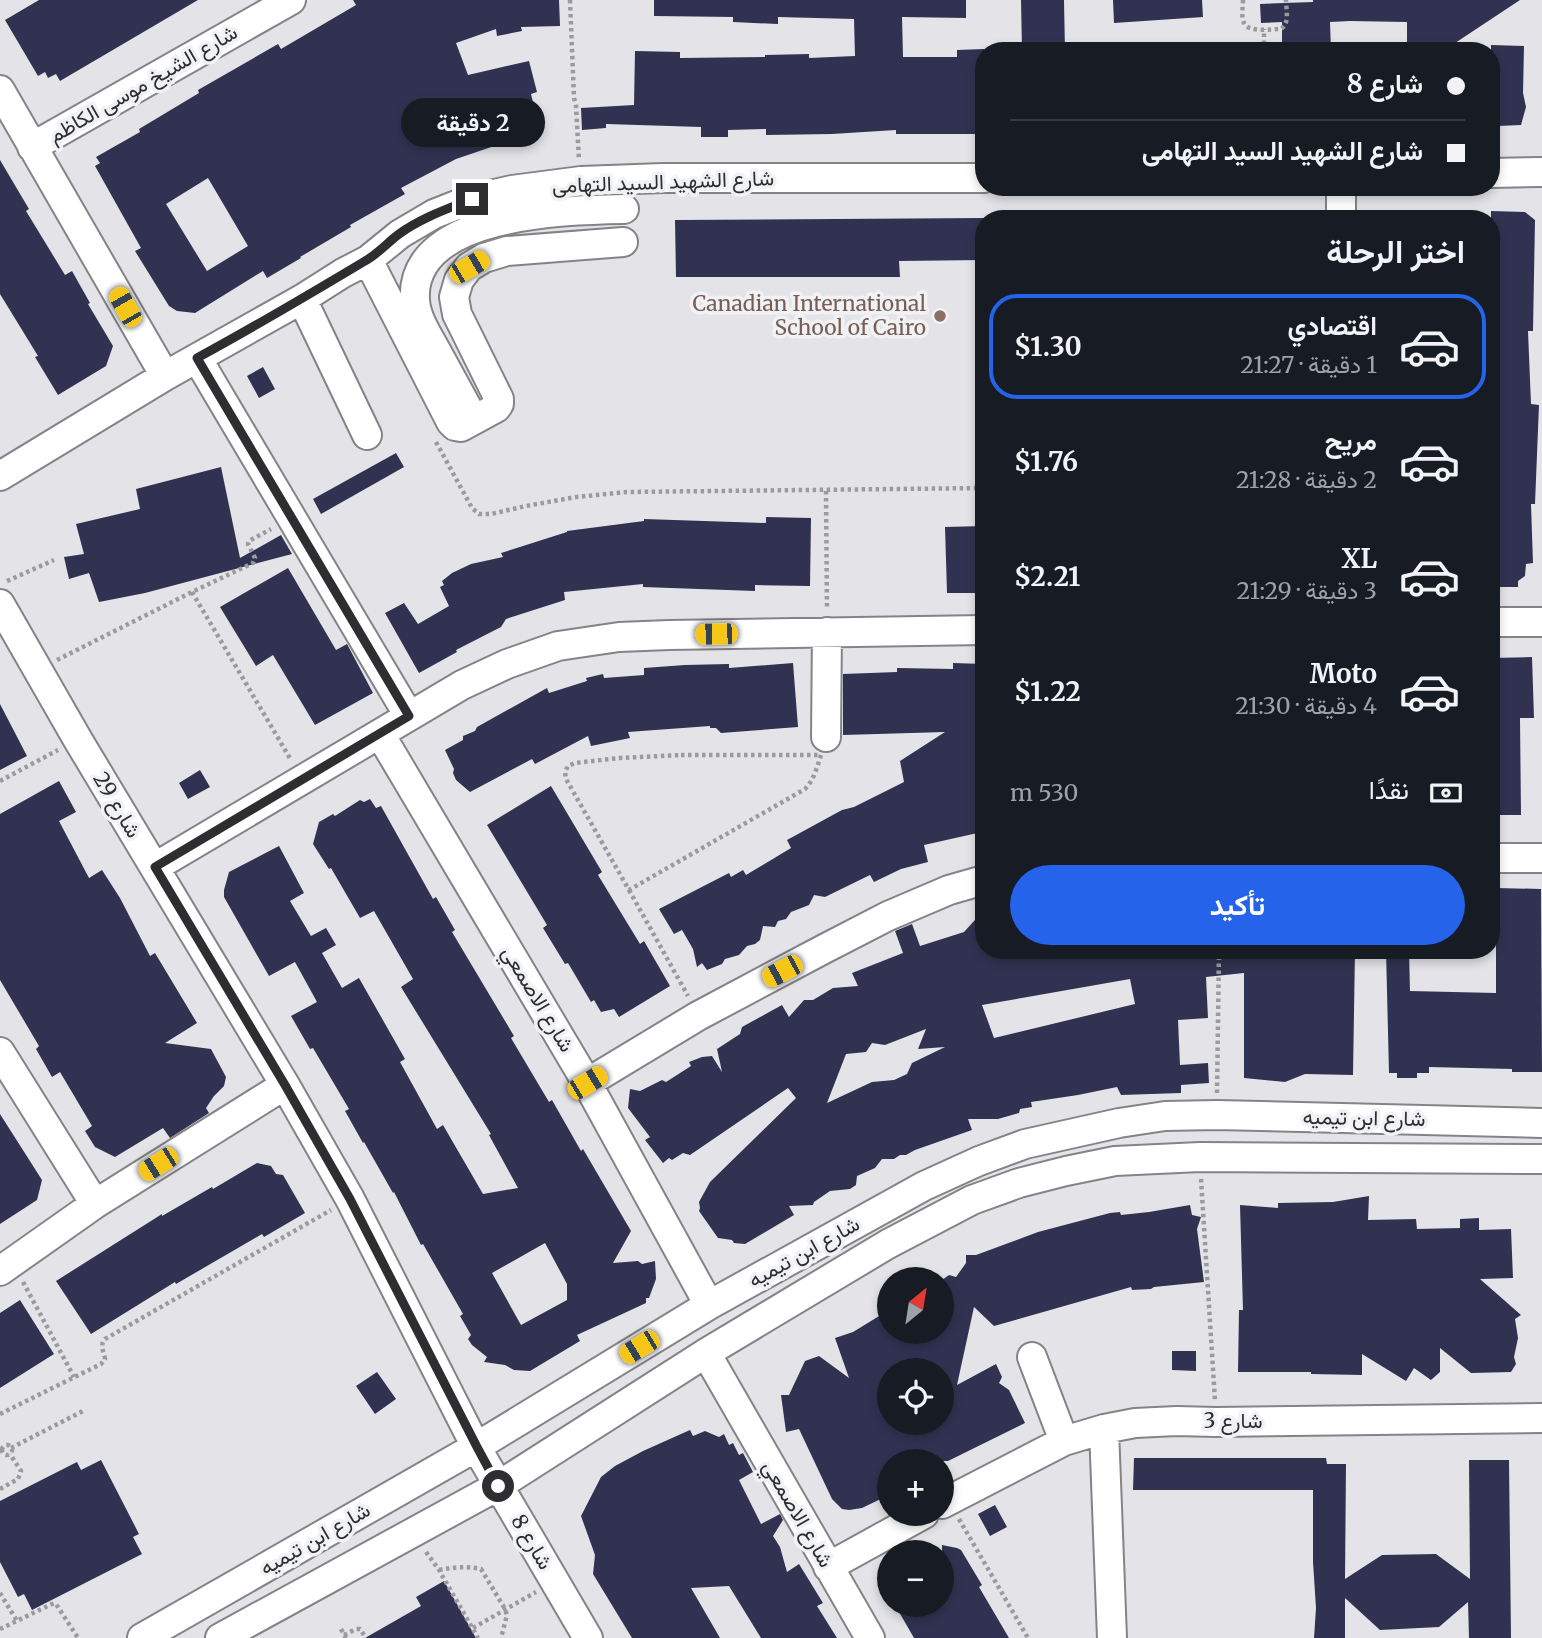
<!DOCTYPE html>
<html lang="ar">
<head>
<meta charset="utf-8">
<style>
  :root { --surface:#171b24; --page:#20242c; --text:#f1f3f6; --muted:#9ea1a6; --line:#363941; --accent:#2563eb }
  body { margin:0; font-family:Merriweather,Vazirmatn,serif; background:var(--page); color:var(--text); direction:rtl; height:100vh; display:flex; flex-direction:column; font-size:26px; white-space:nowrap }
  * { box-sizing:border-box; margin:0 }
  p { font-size:23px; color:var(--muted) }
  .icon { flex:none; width:38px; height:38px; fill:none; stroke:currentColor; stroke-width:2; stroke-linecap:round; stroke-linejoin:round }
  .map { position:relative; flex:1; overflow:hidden; direction:ltr }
  .side { position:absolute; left:975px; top:210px; width:525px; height:749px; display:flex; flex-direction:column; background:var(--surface); border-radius:28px; box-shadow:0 4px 10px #0003; direction:rtl }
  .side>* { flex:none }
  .hud { position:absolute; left:975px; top:42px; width:525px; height:154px; border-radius:28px; box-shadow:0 4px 10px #0003; direction:rtl; display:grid; align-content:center; height:154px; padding:0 35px; background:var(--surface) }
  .needle { width:46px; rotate:30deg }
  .controls { position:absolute; left:877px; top:1267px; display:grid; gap:14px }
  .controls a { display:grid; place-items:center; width:77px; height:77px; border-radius:50%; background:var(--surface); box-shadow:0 4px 10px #0003; font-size:35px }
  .end { position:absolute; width:32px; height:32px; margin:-16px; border:9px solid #2e2e30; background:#fff; box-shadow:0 0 0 4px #fff }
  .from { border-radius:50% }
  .bubble { position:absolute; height:49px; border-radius:24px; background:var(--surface); box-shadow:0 4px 10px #0003; font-size:23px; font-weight:700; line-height:49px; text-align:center; direction:rtl }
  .car { position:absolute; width:21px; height:42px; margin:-21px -10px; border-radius:9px; box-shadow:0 0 5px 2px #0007; background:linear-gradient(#f5c518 24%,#345 0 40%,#f5c518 0 76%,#345 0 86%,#f5c518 0) }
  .hud b { display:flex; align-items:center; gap:24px; height:66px; font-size:26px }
  .hud b+b { border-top:2px solid var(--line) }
  .hud i { width:18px; height:18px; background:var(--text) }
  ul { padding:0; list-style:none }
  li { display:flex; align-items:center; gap:21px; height:105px; margin:0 14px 10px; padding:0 21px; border:4px solid transparent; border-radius:28px }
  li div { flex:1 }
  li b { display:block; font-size:26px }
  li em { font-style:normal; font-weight:700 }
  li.selected { border-color:var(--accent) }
  li>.icon { width:63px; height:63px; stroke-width:1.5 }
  h2 { padding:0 35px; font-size:32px; line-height:84px }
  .pay { display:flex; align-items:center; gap:18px; height:77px; padding:0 35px; font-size:26px }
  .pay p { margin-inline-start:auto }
  .primary-button { display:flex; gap:14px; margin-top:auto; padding:14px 35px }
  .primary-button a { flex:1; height:80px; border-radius:42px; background:var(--accent); color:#fff; font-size:28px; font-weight:700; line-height:80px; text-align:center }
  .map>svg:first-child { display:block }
</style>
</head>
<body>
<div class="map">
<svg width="1542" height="1638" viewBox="0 0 1542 1638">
  <rect width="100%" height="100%" fill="#e4e4e8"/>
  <!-- building -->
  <path fill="#313251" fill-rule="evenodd" d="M 39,0 L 198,0 L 60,81 L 56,74 L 48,78 L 45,72 L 38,76 L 5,20 Z
    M 353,0 L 559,0 L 560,26 L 521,27 L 522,31 L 497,36 L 496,29 L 456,43 L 468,75 L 529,61 L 537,92 L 531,94 L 541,136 L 510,144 L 509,141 L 456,159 L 401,188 L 405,194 L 350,225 L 351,227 L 300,257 L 301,258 L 267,278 L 263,271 L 195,313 L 177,311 L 169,306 L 135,251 L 141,248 L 95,166 L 100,163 L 96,157 L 140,132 L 139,129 L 199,93 L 198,90 L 278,44 L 281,49 L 356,5 ZM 208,178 L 248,246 L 207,271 L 166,204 Z
    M 654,0 L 966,0 L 966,18 L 902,17 L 903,57 L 957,57 L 957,50 L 984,49 L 984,134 L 896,134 L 896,130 L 832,134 L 766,135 L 766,129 L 728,130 L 728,137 L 701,137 L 701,127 L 606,124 L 606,128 L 582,130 L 581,108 L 634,105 L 635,51 L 680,52 L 680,58 L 765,57 L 765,55 L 809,54 L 809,58 L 855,56 L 854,19 L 778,17 L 778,24 L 733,22 L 733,17 L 654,16 Z
    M 1021,0 L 1064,0 L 1065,51 L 1022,51 Z
    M 1113,0 L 1202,0 L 1203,17 L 1114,23 Z
    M 1313,0 L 1520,0 L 1443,51 L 1407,51 L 1407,22 L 1350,21 L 1330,22 L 1331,51 L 1282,51 L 1282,22 L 1261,23 L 1260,4 L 1313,2 Z
    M 1491,45 L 1524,46 L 1523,93 L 1526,107 L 1521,125 L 1497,126 L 1496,122 L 1491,122 Z
    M 0,160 L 29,209 L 26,211 L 65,275 L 72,271 L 90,303 L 88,304 L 113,346 L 106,366 L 58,395 L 35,357 L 38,356 L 0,294 Z
    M 1491,211 L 1525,212 L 1535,220 L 1533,331 L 1528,331 L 1531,404 L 1539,405 L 1535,504 L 1531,504 L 1533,563 L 1526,564 L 1525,576 L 1518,581 L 1518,587 L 1491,587 Z
    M 984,218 L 984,260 L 899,261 L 900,277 L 676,277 L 675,220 Z
    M 263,367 L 275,389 L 259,398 L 247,376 Z
    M 396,453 L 404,467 L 321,514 L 313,499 Z
    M 221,467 L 240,558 L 281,535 L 292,554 L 145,593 L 99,602 L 89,573 L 69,579 L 64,557 L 84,554 L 76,524 L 140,509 L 136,489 Z
    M 766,517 L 811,518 L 810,586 L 755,585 L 755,591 L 643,587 L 643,584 L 564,592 L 565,600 L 506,619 L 501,627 L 456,650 L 457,652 L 419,673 L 385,613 L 404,603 L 418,624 L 449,606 L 440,587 L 444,585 L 442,581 L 452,573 L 471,564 L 503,557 L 501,553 L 567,532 L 567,531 L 644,521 L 644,519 L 766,523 Z
    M 984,526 L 984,593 L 947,593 L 945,527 Z
    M 288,568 L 336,650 L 347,644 L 373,693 L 315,725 L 273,655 L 256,666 L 220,607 Z
    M 1532,657 L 1534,718 L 1520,718 L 1521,815 L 1491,815 L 1491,658 Z
    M 793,663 L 798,727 L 721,733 L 716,728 L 710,728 L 710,726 L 628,732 L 630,738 L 591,746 L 588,736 L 535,764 L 532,759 L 470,792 L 456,780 L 453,773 L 454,769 L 445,750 L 463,740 L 463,736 L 475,731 L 477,727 L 547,688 L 549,693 L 587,681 L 586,678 L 603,674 L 604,678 L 644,675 L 644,668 L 685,665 L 729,664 L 729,668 Z
    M 953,663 L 984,664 L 984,819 L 979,820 L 982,832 L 924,845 L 928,862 L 901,869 L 874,882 L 870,875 L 825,897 L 814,895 L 809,905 L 791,912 L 786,919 L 778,921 L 775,927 L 763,926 L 760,940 L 755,944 L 747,946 L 739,955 L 725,959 L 722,964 L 707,970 L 702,963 L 697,967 L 693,949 L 682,930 L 674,934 L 659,909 L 729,873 L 731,877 L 743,870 L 746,875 L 791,848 L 787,840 L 842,810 L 854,807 L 904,782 L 900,761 L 945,732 L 843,735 L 843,674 L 897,672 L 897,668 L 953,669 Z
    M 0,704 L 27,756 L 0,770 Z
    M 200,770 L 210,787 L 188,799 L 179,783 Z
    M 59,781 L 76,812 L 59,821 L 89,878 L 102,870 L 120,898 L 150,956 L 155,953 L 197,1023 L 165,1043 L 211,1049 L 226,1077 L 224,1086 L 214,1096 L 206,1108 L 209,1113 L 170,1138 L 163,1128 L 115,1157 L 95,1147 L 85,1131 L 92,1126 L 60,1072 L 52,1077 L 36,1049 L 39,1046 L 0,980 L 0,814 Z
    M 551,786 L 602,872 L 598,875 L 640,944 L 644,941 L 670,986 L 619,1017 L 614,1009 L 601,1012 L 594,1000 L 591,1002 L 568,963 L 565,964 L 543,928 L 547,925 L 487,825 Z
    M 370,799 L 376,808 L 381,806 L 433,899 L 436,897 L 455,930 L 452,932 L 514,1036 L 511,1038 L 549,1102 L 552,1100 L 581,1151 L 583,1149 L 631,1231 L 613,1263 L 638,1261 L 642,1264 L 655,1261 L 656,1279 L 649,1298 L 646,1298 L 646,1303 L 577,1335 L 580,1341 L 530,1371 L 514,1370 L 505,1365 L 484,1362 L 487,1357 L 472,1345 L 468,1339 L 471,1335 L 460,1316 L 463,1314 L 423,1244 L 421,1245 L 394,1192 L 393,1193 L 364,1142 L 363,1143 L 345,1111 L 349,1109 L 313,1048 L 310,1049 L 291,1016 L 317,1002 L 295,962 L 269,976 L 224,897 L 224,890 L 229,872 L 279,846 L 304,893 L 290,901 L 311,936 L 326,928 L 336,945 L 322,953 L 342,988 L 359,978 L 405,1059 L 400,1062 L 437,1129 L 443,1125 L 483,1194 L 518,1188 L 489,1135 L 491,1134 L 401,987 L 413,979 L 374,911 L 360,918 L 331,868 L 329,869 L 313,844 L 319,822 L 333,814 L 335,816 L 360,800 L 364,802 ZM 545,1243 L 567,1284 L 567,1300 L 521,1325 L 492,1273 Z
    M 1496,888 L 1541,889 L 1542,1072 L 1512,1072 L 1512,1069 L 1429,1067 L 1429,1073 L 1417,1073 L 1417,1078 L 1397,1078 L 1397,1073 L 1389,1073 L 1386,950 L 1409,950 L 1410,991 L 1496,993 Z
    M 984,910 L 984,950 L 1355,950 L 1353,1075 L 1305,1074 L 1285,1082 L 1244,1078 L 1244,973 L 1206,977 L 1208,1018 L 1178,1020 L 1180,1065 L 1208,1063 L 1209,1083 L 1181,1085 L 1181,1093 L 1121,1095 L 1117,1087 L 1078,1095 L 1031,1102 L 1032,1107 L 1020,1109 L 1019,1113 L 998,1119 L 968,1119 L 972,1130 L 915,1150 L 906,1155 L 900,1155 L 894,1159 L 882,1159 L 875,1168 L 857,1176 L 856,1185 L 850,1189 L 830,1191 L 814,1202 L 813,1205 L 789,1206 L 794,1215 L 745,1244 L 734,1243 L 732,1240 L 718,1238 L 699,1211 L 700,1208 L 699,1202 L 710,1182 L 796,1098 L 788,1088 L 690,1155 L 683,1153 L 672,1160 L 669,1158 L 663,1163 L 645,1140 L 650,1137 L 628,1108 L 630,1089 L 640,1091 L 662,1080 L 666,1082 L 691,1066 L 689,1062 L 702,1057 L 712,1056 L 722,1072 L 717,1049 L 740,1034 L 742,1027 L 782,1005 L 789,1017 L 804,1000 L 813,1000 L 833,988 L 858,986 L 852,973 L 903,953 L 895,931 L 912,924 L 920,946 L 964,932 ZM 1130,979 L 1135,1004 L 994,1038 L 982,1005 ZM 926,1029 L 918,1049 L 945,1047 L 912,1063 L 907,1074 L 894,1080 L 872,1082 L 827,1103 L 846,1054 L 866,1052 L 872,1043 L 885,1045 Z
    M 0,1114 L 42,1180 L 37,1200 L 0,1224 Z
    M 257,1163 L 271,1166 L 276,1174 L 283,1175 L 305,1213 L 264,1237 L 262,1234 L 176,1284 L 175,1282 L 91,1334 L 56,1281 L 162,1214 L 162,1216 L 212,1187 L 213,1189 Z
    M 1369,1196 L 1368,1220 L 1416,1219 L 1417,1229 L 1460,1228 L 1460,1219 L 1479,1218 L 1479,1230 L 1511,1229 L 1513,1278 L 1480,1279 L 1521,1315 L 1515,1319 L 1518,1338 L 1514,1357 L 1516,1364 L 1511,1372 L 1471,1373 L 1440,1348 L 1440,1372 L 1431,1380 L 1414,1368 L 1406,1381 L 1362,1354 L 1362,1375 L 1311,1374 L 1311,1372 L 1238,1372 L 1239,1310 L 1243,1310 L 1240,1205 L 1278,1208 L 1278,1203 L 1333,1202 Z
    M 1190,1205 L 1192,1215 L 1201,1217 L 1197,1229 L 1204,1282 L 1154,1287 L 1151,1289 L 1132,1290 L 1131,1287 L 994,1326 L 974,1307 L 957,1385 L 996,1364 L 1002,1377 L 999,1383 L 1009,1390 L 1025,1423 L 948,1461 L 889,1461 L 889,1495 L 862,1508 L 849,1510 L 842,1509 L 832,1499 L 799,1429 L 786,1432 L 781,1395 L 789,1395 L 805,1361 L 819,1356 L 849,1378 L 835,1338 L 853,1332 L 889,1310 L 889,1332 L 942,1332 L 942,1280 L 949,1275 L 956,1277 L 966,1263 L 966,1255 L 976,1255 L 1038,1232 L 1110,1213 L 1120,1212 L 1121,1215 L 1149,1212 ZM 889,1370 L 942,1370 L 942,1423 L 889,1423 Z
    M 20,1300 L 54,1354 L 0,1388 L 0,1313 Z
    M 1172,1351 L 1196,1351 L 1196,1371 L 1172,1370 Z
    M 377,1372 L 396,1399 L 375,1414 L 356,1386 Z
    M 690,1430 L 693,1436 L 705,1431 L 719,1437 L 724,1434 L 729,1445 L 733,1443 L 739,1455 L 743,1453 L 753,1472 L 739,1480 L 761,1524 L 780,1514 L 783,1520 L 773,1536 L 780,1547 L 787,1572 L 799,1564 L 823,1603 L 817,1606 L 837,1638 L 761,1638 L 729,1586 L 691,1588 L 720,1638 L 632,1638 L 593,1574 L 595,1555 L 581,1516 L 601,1477 L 615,1466 L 643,1451 Z
    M 1134,1458 L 1326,1458 L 1327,1464 L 1346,1464 L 1345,1579 L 1382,1555 L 1436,1554 L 1470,1579 L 1469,1460 L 1509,1460 L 1511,1638 L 1469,1638 L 1468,1602 L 1439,1627 L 1380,1630 L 1345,1598 L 1345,1638 L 1314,1638 L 1316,1608 L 1313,1562 L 1313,1490 L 1133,1490 Z
    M 101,1460 L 139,1534 L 133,1537 L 142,1554 L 32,1610 L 24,1594 L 18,1597 L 0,1562 L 0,1501 L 77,1462 L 81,1470 Z
    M 995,1505 L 1007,1527 L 990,1536 L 978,1514 Z
    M 942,1545 L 957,1548 L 961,1550 L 982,1585 L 979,1587 L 1009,1638 L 914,1638 L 895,1605 L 942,1605 Z
    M 444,1581 L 476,1638 L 365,1638 L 421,1606 L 416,1597 Z"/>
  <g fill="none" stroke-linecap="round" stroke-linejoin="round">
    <!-- minor casing -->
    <g stroke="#848488" stroke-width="32">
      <path id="minor" d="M 0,90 L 165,376
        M 32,147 L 291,0
        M 1491,173 L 1542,172
        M 1341,187 L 1341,219
        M 368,260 L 451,422 L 455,426 L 461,427 L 496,408 L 499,404 L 499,399 L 457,314 L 454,297 L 459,280 L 469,267 L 484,258 L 507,251 L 623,242
        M 302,299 L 367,435
        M 197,358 L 409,716
        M 474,420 C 462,398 450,376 438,354 C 429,337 416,319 415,300 C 409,213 566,210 624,209
        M 0,476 L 165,376 L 302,299 L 343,273 L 368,260 L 400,234 L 434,214 L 472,199 L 512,190 L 581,181 L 663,178 L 984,178
        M 0,604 L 78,740 L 285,1085 L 350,1199 L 476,1447 L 588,1638
        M 1491,622 L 1542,622
        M 380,734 L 587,1083 L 709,1305
        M 826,737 L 827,632
        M 1491,858 L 1542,858
        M 155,867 L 462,685 L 507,664 L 558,646 L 619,637 L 669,635 L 984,630
        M 0,1052 L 95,1204
        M 587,1083 L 698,1016 L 824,949 L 888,916 L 949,890 L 984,880
        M 0,1271 L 95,1204 L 285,1085
        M 706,1353 L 870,1638
        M 1032,1357 L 1064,1441
        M 1104,1429 L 1112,1638
        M 942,1504 L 1064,1441 L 1104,1429 L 1135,1423 L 1177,1421 L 1216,1422 L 1542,1418
        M 828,1567 L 924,1514
        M 142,1638 L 476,1447 L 709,1305 L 924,1186 L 979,1161 L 1025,1144 L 1119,1123 L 1165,1116 L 1217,1115 L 1542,1123
        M 220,1638 L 498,1486 L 706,1353 L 888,1244 L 972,1200 L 1019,1183 L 1066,1171 L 1115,1161 L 1200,1157 L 1542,1159"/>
    </g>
    <!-- path -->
    <path stroke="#9b9b9f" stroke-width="4.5" stroke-dasharray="3.5 3.5" stroke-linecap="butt" d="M 570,0 L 574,98 L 576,106 L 579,160
      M 1243,0 C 1243,7 1241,17 1244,23 C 1248,33 1272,29 1281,29 C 1290,23 1286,9 1286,0
      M 1264,51 L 1264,29
      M 436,442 L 472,508 L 479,514 L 491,514 L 526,506 L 576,497 L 627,492 L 984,488
      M 826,491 L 827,609
      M 7,581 L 54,560
      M 192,592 L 291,760
      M 57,660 L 192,592 L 253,563 L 255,558 L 248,544 L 249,541 L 271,529
      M 681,755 L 821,755 C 817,767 814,780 805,789 L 629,890 L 566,779 L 565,772 L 568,766 L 575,763 L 619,758 Z
      M 0,781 L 58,750
      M 629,890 L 688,996
      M 1217,1093 L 1219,950
      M 1201,1179 L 1215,1401
      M 23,1282 L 74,1377
      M 0,1414 L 101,1364 L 105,1359 C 104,1351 99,1346 105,1339 L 331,1210
      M2 1450a5 5 0 1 1 10 0a5 5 0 1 1-10 0Z
      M 11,1448 L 83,1411
      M 0,1489 L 18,1479 L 21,1471 L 10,1454
      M 959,1519 L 1028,1638
      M 426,1552 L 439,1570 L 478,1638
      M 439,1570 C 454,1567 466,1566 481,1569 L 505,1609 L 507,1615 L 501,1638
      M 0,1593 L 17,1621
      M 473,1628 L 536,1592
      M 0,1629 L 54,1603 L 56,1604 L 78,1638
      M 341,1629 L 346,1638
      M 344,1635 L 356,1629 L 360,1629 L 366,1638"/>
    <!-- minor -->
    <use href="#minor" stroke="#fff" stroke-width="28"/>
  </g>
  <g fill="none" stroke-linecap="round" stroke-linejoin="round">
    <!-- route -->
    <path stroke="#2e2e30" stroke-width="9" d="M 472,199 C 447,209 421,218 399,234 C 388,242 378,254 365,261 C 310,294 254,327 197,358 L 409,716 L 155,867 L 285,1085 L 350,1199 L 477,1447 L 498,1486"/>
  </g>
  <!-- markers -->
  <circle fill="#8d6e63" stroke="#f1f2f5" stroke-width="2.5" cx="940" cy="316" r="7"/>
  <g text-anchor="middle" stroke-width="7" stroke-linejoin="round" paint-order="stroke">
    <!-- street labels -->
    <g font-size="21" fill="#2e2e30" stroke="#f1f2f5">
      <text transform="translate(143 84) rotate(-30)" y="7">شارع الشيخ موسى الكاظم</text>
      <text transform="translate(663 182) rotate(-2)" y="7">شارع الشهيد السيد التهامى</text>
      <text transform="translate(117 805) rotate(59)" y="7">شارع 29</text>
      <text transform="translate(538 999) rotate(59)" y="7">شارع الاصمعي</text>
      <text transform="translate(1364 1118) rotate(1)" y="7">شارع ابن تيميه</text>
      <text transform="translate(804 1252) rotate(-29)" y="7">شارع ابن تيميه</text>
      <text x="1233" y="1428">شارع 3</text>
      <text transform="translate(798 1514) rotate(60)" y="7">شارع الاصمعي</text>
      <text transform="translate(315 1539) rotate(-30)" y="7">شارع ابن تيميه</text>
      <text transform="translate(532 1542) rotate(59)" y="7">شارع 8</text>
    </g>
    <!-- education labels -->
    <g font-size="21" fill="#785e54" stroke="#f1f2f5" text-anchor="end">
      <text x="926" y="311">Canadian International<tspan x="926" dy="24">School of Cairo</tspan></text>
    </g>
  </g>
</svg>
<div class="controls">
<a><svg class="needle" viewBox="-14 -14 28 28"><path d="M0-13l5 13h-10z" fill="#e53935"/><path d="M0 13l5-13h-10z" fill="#9ea1a6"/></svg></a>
<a><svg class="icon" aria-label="locate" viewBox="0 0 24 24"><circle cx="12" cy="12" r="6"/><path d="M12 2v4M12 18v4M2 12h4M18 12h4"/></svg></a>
<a>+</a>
<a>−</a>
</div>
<i class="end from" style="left:498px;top:1486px"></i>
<i class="end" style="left:472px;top:199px"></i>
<div class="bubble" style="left:401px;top:98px;width:144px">2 دقيقة</div>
<i class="car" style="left:469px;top:267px;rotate:60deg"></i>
<i class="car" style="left:125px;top:307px;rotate:330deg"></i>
<i class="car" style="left:716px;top:634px;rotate:269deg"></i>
<i class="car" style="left:782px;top:971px;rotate:242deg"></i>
<i class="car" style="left:587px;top:1083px;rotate:59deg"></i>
<i class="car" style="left:158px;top:1164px;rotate:238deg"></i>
<i class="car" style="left:639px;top:1347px;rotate:239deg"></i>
<div class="hud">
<b><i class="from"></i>شارع 8</b>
<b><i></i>شارع الشهيد السيد التهامى</b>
</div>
<section class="side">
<h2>اختر الرحلة</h2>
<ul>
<li class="selected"><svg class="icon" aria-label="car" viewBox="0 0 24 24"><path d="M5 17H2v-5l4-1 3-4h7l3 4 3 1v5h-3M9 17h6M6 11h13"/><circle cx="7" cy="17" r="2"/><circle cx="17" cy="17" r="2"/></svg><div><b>اقتصادي</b><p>1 دقيقة · 21:27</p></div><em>$1.30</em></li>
<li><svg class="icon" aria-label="car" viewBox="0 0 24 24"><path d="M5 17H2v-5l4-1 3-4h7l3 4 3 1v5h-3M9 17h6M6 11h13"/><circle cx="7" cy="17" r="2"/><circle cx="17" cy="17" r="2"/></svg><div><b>مريح</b><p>2 دقيقة · 21:28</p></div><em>$1.76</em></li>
<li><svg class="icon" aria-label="car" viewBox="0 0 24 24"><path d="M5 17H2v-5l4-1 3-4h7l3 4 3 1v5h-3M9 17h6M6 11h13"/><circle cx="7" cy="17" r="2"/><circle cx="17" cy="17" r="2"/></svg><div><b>XL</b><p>3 دقيقة · 21:29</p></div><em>$2.21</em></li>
<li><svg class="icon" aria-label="car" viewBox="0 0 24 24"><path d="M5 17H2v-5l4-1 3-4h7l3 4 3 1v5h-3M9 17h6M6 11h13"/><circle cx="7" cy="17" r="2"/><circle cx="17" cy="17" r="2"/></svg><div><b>Moto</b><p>4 دقيقة · 21:30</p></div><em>$1.22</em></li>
</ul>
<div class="pay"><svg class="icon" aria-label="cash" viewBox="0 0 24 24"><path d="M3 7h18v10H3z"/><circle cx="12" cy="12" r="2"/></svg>نقدًا<p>530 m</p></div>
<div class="primary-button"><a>تأكيد</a></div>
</section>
</div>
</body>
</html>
